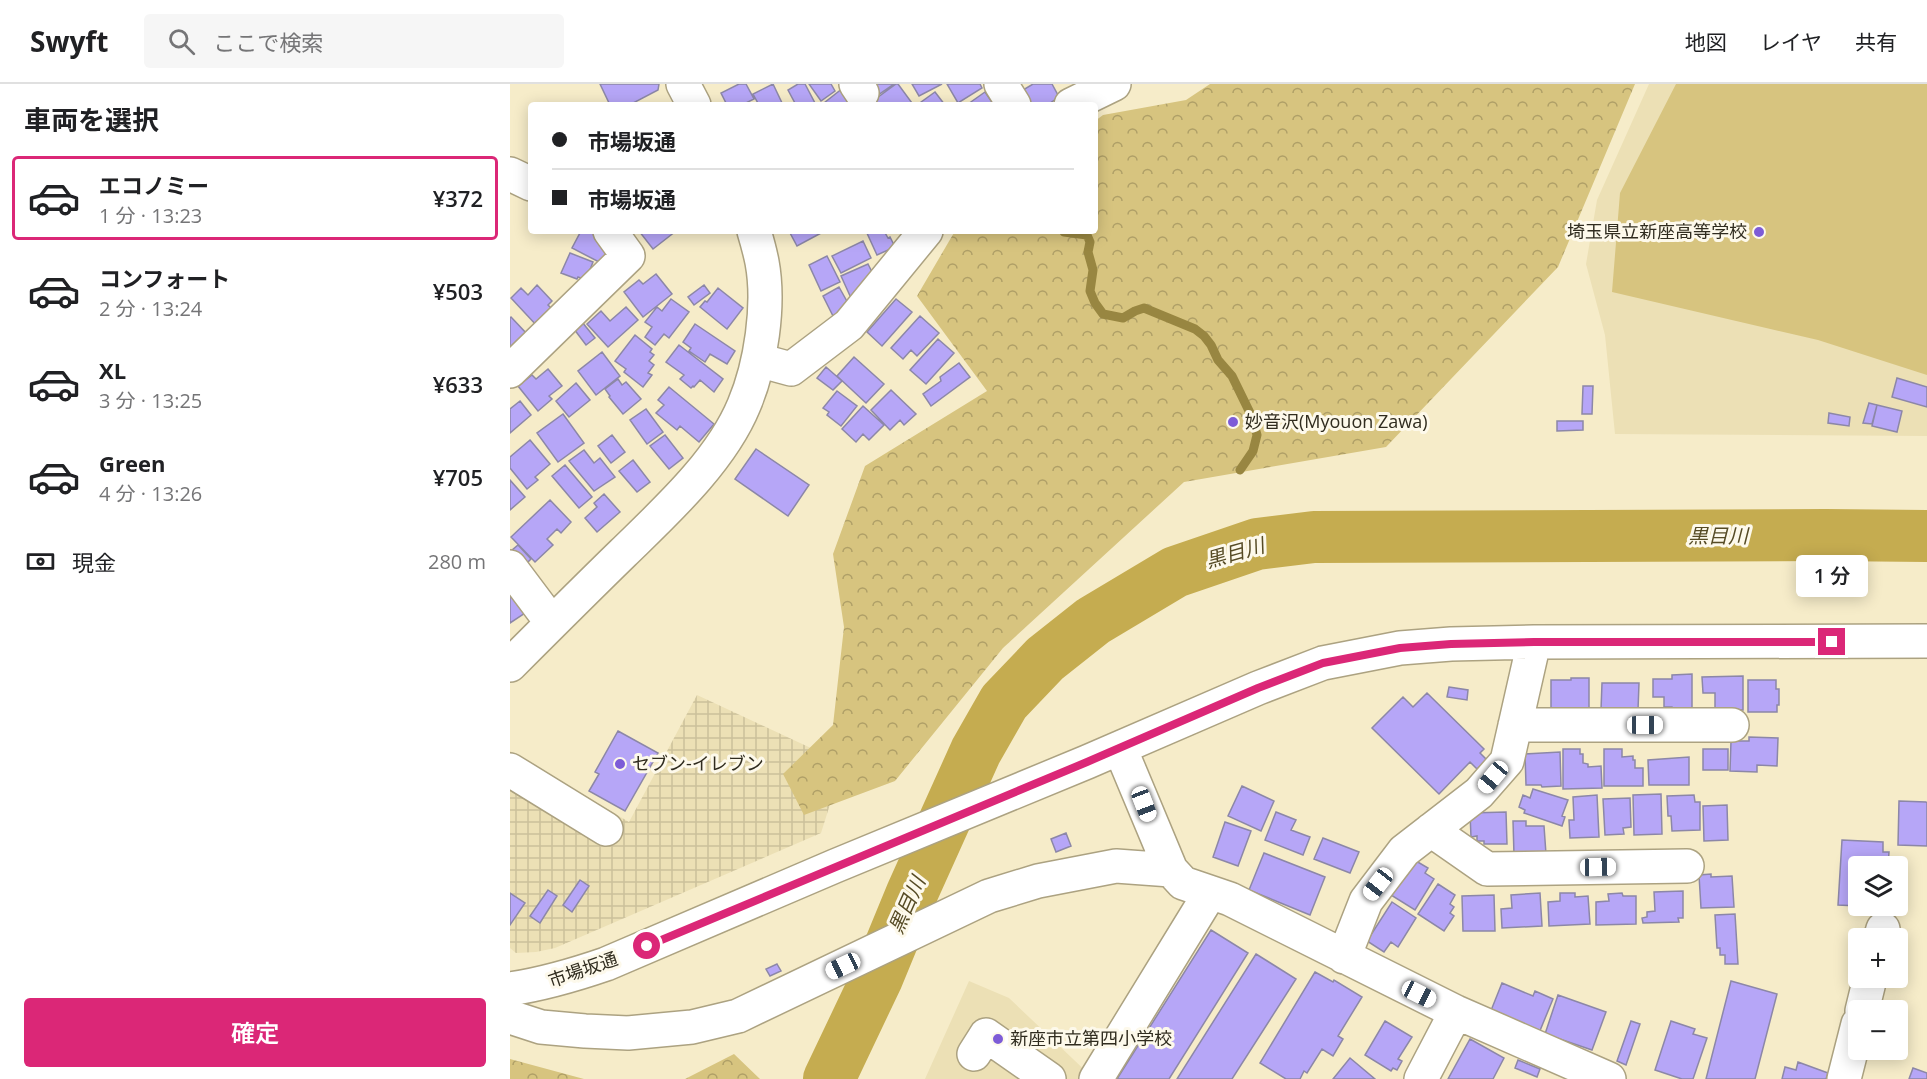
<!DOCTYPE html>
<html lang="ja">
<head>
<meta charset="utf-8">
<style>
  :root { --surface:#fff; --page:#f6f6f6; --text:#202124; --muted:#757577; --line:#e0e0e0; --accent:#db2777 }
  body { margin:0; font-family:"Open Sans","Noto Sans JP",sans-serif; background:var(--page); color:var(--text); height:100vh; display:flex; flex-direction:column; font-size:22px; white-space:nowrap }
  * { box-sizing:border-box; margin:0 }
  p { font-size:20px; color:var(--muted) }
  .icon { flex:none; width:33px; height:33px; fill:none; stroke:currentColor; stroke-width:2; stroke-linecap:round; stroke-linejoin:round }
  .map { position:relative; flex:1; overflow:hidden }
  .drawer { display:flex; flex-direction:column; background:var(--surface); width:510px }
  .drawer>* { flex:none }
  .banner { position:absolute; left:18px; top:18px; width:570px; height:132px; border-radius:6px; box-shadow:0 3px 15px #0003; display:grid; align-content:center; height:132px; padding:0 24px; background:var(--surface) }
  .fabs { position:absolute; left:1338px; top:772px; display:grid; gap:12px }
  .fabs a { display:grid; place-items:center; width:60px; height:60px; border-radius:6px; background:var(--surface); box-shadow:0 3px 15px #0003; font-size:30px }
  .end { position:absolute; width:27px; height:27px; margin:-14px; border:8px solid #db2777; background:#fff; box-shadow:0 0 0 3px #fff }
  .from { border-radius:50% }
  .bubble { position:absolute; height:42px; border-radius:6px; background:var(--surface); box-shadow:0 3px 15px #0003; font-size:20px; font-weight:600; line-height:42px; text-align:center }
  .car { position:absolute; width:18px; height:36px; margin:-18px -9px; border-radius:8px; box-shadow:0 0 4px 2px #0007; background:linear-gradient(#fff 24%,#345 0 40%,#fff 0 76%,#345 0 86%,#fff 0) }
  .banner b { display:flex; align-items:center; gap:21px; height:57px; font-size:22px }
  .banner b+b { border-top:2px solid var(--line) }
  .banner i { width:15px; height:15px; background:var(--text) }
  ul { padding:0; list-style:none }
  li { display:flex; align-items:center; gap:18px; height:84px; margin:0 12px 9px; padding:0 12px; border:3px solid transparent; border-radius:6px }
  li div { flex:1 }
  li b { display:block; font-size:22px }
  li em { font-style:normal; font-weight:600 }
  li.selected { border-color:var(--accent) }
  li>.icon { width:54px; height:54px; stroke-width:1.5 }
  h2 { padding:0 24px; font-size:27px; line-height:72px }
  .pay { display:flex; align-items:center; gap:15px; height:66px; padding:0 24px; font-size:22px }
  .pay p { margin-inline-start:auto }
  .button { display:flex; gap:12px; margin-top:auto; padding:12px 24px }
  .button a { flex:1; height:69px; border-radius:6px; background:var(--accent); color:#fff; font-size:24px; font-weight:600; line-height:69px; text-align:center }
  header { display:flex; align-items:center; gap:36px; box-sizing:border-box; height:84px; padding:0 30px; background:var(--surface); border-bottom:2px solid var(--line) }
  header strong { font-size:28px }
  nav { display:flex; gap:33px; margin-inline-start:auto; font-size:21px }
  .search { width:420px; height:54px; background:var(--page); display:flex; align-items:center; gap:15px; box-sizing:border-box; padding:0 21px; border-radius:6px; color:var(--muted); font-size:22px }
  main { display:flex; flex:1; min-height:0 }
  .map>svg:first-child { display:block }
</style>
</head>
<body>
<header>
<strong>Swyft</strong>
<div class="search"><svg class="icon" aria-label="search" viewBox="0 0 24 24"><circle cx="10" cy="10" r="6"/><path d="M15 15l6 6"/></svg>ここで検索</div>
<nav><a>地図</a><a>レイヤ</a><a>共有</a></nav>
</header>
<main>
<section class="drawer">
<h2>車両を選択</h2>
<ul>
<li class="selected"><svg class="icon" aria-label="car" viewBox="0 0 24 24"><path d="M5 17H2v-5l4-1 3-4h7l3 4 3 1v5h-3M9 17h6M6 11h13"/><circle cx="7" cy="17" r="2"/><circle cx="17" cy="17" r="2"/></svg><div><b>エコノミー</b><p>1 分 · 13:23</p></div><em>¥372</em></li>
<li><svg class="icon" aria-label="car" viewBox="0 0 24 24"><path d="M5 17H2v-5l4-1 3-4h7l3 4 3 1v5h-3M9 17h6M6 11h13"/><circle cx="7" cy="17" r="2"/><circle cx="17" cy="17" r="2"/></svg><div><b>コンフォート</b><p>2 分 · 13:24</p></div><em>¥503</em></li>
<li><svg class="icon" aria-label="car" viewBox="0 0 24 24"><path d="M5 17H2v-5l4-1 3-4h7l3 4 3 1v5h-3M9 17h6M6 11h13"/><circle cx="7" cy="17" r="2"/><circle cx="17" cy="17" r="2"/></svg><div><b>XL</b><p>3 分 · 13:25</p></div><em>¥633</em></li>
<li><svg class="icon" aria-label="car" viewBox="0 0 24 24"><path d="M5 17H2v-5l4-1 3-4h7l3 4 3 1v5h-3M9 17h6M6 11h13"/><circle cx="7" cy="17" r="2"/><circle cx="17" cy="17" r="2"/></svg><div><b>Green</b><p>4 分 · 13:26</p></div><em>¥705</em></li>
</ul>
<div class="pay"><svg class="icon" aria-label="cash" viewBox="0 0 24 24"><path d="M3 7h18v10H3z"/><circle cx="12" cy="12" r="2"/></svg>現金<p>280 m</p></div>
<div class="button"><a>確定</a></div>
</section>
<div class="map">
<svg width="1417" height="995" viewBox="0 0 1417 995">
  <defs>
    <pattern id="industrial-grid" width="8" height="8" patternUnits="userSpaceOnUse" patternTransform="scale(1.5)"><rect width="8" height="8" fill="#ece0b5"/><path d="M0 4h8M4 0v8" fill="none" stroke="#cbc09b"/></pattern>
    <pattern id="forest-crowns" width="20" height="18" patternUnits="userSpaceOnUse" patternTransform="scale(1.5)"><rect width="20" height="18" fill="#d7c47f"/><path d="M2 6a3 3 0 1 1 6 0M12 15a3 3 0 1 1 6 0" fill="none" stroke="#af9f67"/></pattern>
  </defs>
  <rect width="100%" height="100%" fill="#f6ecc9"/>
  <!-- built -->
  <path fill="#ece0b5" d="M 1139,0 L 1417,0 L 1417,352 L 1105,350 L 1095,251 L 1076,180 L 1087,116 Z
    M 459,897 L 499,914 L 584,995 L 415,995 Z"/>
  <!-- industrial -->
  <path fill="url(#industrial-grid)" d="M 187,611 L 333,679 L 311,749 L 45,864 L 26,868 L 6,869 L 0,864 L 0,667 L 119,738 Z"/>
  <!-- forest -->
  <path fill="url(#forest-crowns)" d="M 700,0 L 1125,0 L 1048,183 L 876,363 L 674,398 L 493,564 L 385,697 L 294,731 L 273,690 L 323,641 L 334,543 L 323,470 L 355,382 L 477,307 L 407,212 L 445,147 L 585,147 L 585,37 L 593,31 L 676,16 Z
    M 224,970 L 250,995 L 175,995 Z
    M 0,975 L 74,995 L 0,995 Z"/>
  <!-- pitch -->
  <path fill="#d7c47f" d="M 1166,0 L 1417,0 L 1417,291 L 1308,256 L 1102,208 L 1110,109 Z"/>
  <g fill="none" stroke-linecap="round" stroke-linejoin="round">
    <!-- stream -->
    <path stroke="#988641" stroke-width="9" d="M 554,148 L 577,151 L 580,158 L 578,168 L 583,186 L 580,207 L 585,219 L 593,230 L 613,234 L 625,227 L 634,224 L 685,245 L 694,252 L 701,261 L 708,276 L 722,292 L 742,333 L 747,351 L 743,367 L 730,386
      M 744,445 L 747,460"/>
    <!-- river -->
    <path stroke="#c5ac50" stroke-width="52" d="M 319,995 L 367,894 L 402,809 L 466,667 L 494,618 L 535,575 L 583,537 L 665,488 L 747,460 L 804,453 L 1316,451 L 1417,452"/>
  </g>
  <!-- building -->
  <path fill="#b6a6f7" stroke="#8c87a7" stroke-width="1.5" d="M 90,0 L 149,0 L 148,6 L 123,19 L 124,21 L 100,21 Z
    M 229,0 L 236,0 L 244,15 L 232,21 L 217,21 L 211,9 Z
    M 263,0 L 273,21 L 249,21 L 243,10 Z
    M 288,0 L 295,0 L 306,21 L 286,21 L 278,6 Z
    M 299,0 L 321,0 L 325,7 L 311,17 Z
    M 361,0 L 384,0 L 368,11 Z
    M 386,0 L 388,0 L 402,19 L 399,21 L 362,21 L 360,19 Z
    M 402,0 L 432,0 L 409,12 Z
    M 437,0 L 470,0 L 472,4 L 448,19 Z
    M 523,0 L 542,0 L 549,13 L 537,21 L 522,21 L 513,6 Z
    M 333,4 L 346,21 L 315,21 L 314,19 Z
    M 425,8 L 435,21 L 407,21 Z
    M 475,8 L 484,21 L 459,21 L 458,20 Z
    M 71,147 L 82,147 L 90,151 L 99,162 L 91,179 L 62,164 Z
    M 129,147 L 166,147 L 143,165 Z
    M 279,147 L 313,147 L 313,148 L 287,162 Z
    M 356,147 L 374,147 L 378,154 L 380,153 L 385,163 L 367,171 Z
    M 353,157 L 361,174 L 331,189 L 322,172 Z
    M 60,169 L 83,178 L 76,196 L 68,193 L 67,195 L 51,189 Z
    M 317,172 L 330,198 L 311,207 L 299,181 Z
    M 358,180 L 364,192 L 341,214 L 331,192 Z
    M 146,190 L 162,210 L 133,233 L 114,208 L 129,196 L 133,200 Z
    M 27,201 L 42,217 L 38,221 L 44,227 L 28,243 L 1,214 L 11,204 L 18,211 Z
    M 194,201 L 200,209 L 184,221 L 178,213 Z
    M 329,203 L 339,221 L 335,226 L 323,232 L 313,212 Z
    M 208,204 L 233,224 L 217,245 L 190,223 L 195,217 L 197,218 Z
    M 161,215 L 179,228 L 159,254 L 154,250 L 145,261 L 135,253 L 142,243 L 135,238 L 147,223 L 152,227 Z
    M 386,215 L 402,228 L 372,262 L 357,248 Z
    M 116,223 L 128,236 L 98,263 L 77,240 L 91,227 L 100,237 Z
    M 410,232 L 429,249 L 407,272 L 401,266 L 393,275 L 381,264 Z
    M 1,233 L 17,250 L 0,265 L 0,234 Z
    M 72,238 L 85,254 L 76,261 L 64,245 Z
    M 185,240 L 225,267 L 217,280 L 200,270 L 195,278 L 179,267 L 181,264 L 173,258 Z
    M 125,251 L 142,265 L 140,268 L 144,271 L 139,277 L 144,281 L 138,289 L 142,291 L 133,303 L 114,288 L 116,285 L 105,277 Z
    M 428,255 L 444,269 L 416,300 L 400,286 Z
    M 169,261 L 213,295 L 204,308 L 190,296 L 184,303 L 183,302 L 181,304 L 170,295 L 174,291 L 156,278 Z
    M 92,268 L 110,292 L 86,311 L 68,287 Z
    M 344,273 L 374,300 L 356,319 L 327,292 Z
    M 449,279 L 460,293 L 421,322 L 413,310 L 431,297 L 430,293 Z
    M 316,283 L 332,297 L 323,306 L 307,294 Z
    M 38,285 L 52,302 L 39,312 L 42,315 L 28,327 L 8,302 L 22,291 L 26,295 Z
    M 1387,294 L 1417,303 L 1417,323 L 1382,313 Z
    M 108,295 L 112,301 L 116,298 L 131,315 L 113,330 L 99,313 L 100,312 L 95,305 Z
    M 66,299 L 80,316 L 59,333 L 46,317 Z
    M 1073,302 L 1083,302 L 1082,330 L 1072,330 Z
    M 159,303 L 204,340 L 189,358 L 170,342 L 167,346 L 146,329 L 154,321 L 148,316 Z
    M 381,306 L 406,330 L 394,341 L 390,336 L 380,346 L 361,326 Z
    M 327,307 L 347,322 L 331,342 L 317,331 L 319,328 L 313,324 Z
    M 10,317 L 21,331 L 0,349 L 0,325 Z
    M 1359,319 L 1367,321 L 1362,340 L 1353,339 Z
    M 1367,321 L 1392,327 L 1387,348 L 1362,342 Z
    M 353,322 L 374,341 L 359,356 L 353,350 L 346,358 L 332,345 Z
    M 136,325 L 153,348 L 137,360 L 120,336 Z
    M 1319,329 L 1340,333 L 1339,342 L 1318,339 Z
    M 53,330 L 74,359 L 48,378 L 27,349 Z
    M 1047,337 L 1073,337 L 1073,346 L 1047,347 Z
    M 102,351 L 115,368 L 101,379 L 88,362 Z
    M 155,351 L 173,374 L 159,385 L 140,362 Z
    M 20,356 L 40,380 L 25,393 L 28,396 L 17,405 L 0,384 L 0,373 Z
    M 246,365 L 299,401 L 278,432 L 225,395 Z
    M 74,366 L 84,379 L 90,374 L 105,393 L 84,407 L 59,377 Z
    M 123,376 L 140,398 L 127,408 L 109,387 Z
    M 55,381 L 82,413 L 69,424 L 42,392 Z
    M 0,396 L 15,413 L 0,426 Z
    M 94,410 L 110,428 L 87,448 L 75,434 L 87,423 L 84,419 Z
    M 40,416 L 61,438 L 51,449 L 47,445 L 37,455 L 43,461 L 25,478 L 1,453 Z
    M 8,461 L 21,475 L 15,481 L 1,467 Z
    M 0,508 L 15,529 L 0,539 Z
    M 1182,590 L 1182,628 L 1163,629 L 1162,623 L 1154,623 L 1154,613 L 1143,613 L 1143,595 L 1162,595 L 1162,591 Z
    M 1233,592 L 1233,626 L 1205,626 L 1205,609 L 1193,609 L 1192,593 Z
    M 1061,594 L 1079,594 L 1079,627 L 1041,627 L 1041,596 L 1061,596 Z
    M 1238,596 L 1266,596 L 1266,605 L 1269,605 L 1269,621 L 1267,621 L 1267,628 L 1238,628 Z
    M 1092,599 L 1129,599 L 1128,626 L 1091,626 Z
    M 939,603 L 958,606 L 957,616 L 937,613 Z
    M 917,609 L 974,665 L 970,669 L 977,676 L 967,685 L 960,678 L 929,710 L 862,644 L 893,613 L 903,623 Z
    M 108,647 L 148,669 L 115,727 L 79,707 L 89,690 L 85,688 Z
    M 1239,653 L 1268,654 L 1267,682 L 1247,681 L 1247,688 L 1220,687 L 1221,657 L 1239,657 Z
    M 1053,665 L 1070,665 L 1070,670 L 1073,670 L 1073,679 L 1078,680 L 1078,683 L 1091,682 L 1092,704 L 1053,705 Z
    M 1094,665 L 1112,665 L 1112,673 L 1123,672 L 1123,676 L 1125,676 L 1125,684 L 1133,684 L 1133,702 L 1094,702 Z
    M 1193,665 L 1218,665 L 1218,686 L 1193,686 Z
    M 1050,668 L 1051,702 L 1032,703 L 1031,701 L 1016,701 L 1015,670 Z
    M 1179,673 L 1179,701 L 1139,701 L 1138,676 Z
    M 732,702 L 764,717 L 751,747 L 718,732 Z
    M 1023,705 L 1058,716 L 1052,732 L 1055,733 L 1052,742 L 1014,729 L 1015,726 L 1009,723 L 1013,711 L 1020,714 Z
    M 1151,710 L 1152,750 L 1124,751 L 1123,711 Z
    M 1087,711 L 1089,753 L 1060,754 L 1059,736 L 1064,736 L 1063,713 Z
    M 1184,711 L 1185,718 L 1190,718 L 1190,746 L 1162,747 L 1161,732 L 1158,732 L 1157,712 Z
    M 1120,714 L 1121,743 L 1113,744 L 1114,750 L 1095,751 L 1093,715 Z
    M 1389,717 L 1416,718 L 1417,719 L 1417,762 L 1388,761 Z
    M 1217,721 L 1218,756 L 1194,757 L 1193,722 Z
    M 766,728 L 786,736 L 781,746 L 800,753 L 793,771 L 755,756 Z
    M 996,728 L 997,760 L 974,760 L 974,757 L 967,757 L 967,752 L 961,753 L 960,729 Z
    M 1003,737 L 1016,737 L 1016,742 L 1034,742 L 1036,770 L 1004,771 Z
    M 715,738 L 741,747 L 728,782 L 703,773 Z
    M 556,749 L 561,762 L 546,768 L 541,755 Z
    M 813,754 L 849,768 L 840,789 L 804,775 Z
    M 1332,756 L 1373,758 L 1373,768 L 1379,768 L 1378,783 L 1348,783 L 1348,822 L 1328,821 Z
    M 754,769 L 815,793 L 800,831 L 739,806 Z
    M 906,777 L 918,784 L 915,789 L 924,795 L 905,826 L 881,811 L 895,789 L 897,791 Z
    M 1201,790 L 1201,793 L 1222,792 L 1224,823 L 1191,824 L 1189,791 Z
    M 70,796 L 79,802 L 62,828 L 53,821 Z
    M 928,800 L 945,811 L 940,820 L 944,823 L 940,829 L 944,832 L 934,847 L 908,830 Z
    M 38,806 L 47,812 L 30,839 L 20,832 Z
    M 1173,807 L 1173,834 L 1168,834 L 1169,838 L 1133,839 L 1132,834 L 1137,833 L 1137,828 L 1145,827 L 1144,808 Z
    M 0,809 L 15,819 L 0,841 Z
    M 1030,809 L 1032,842 L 992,844 L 991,825 L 1002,824 L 1001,811 Z
    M 1050,809 L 1065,809 L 1065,813 L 1078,812 L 1080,840 L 1039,842 L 1038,818 L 1050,817 Z
    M 1112,809 L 1113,812 L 1126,812 L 1126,840 L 1086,841 L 1086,818 L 1099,817 L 1098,810 Z
    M 984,811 L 985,847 L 953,847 L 952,812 Z
    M 882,818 L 906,834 L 888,863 L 881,858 L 874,868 L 857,857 Z
    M 1225,830 L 1228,880 L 1215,880 L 1215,871 L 1210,871 L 1210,864 L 1207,864 L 1205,831 Z
    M 701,846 L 738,869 L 659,995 L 607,995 Z
    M 746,870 L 786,895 L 722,995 L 667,995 Z
    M 267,880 L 271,887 L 260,892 L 256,885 Z
    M 805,888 L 823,898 L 824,896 L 852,913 L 828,952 L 833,955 L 823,972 L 812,965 L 797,989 L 794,987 L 790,995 L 776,995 L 750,979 Z
    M 1221,897 L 1267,910 L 1245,995 L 1196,995 Z
    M 992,899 L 1023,912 L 1025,907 L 1043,915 L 1029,949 L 980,929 Z
    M 1048,911 L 1096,928 L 1082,966 L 1035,950 Z
    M 875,937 L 902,953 L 888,975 L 892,977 L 887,986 L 883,984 L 881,987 L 855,971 Z
    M 1121,937 L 1130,940 L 1116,981 L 1107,977 Z
    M 1161,937 L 1185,945 L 1183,950 L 1197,954 L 1183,995 L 1172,995 L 1145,986 Z
    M 960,955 L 994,974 L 983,995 L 938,995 Z
    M 840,974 L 865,995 L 823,995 Z
    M 1008,976 L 1030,985 L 1027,993 L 1005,984 Z
    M 1288,978 L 1318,989 L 1316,995 L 1272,995 L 1275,983 L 1286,986 Z
    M 1403,984 L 1417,989 L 1417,995 L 1399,995 Z"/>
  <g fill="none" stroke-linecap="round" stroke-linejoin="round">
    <!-- minor casing -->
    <g stroke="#aca281" stroke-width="36">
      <path id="minor" d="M 173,0 L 184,21
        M 346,0 L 352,9
        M 491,0 L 504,21
        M 561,21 L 604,0
        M 0,90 L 21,100
        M 248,276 L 281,285 L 339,241 L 416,147
        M 0,287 L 118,172 L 100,147
        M 0,483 L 42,539
        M 0,581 C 38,543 75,506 113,469 C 156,427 211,377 234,321 C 251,281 260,221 252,178 C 250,168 247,157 244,147
        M 1005,641 L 1222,641
        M 610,664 L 661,786 L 673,799 L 720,815 L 946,928 L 1099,995
        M 0,686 L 96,745
        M 921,746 L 977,785 L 1177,782
        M 1370,855 L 1373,845
        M 834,873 L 856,817 L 894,767 L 969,709 L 997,677 L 1024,558
        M 0,905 C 33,900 64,891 96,880 L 325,782 L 577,678 L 748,604 L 813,579 L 890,564 L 941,560 L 1024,558 L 1417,557
        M 1352,927 L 1360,894
        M 0,933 L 31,943 L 75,947 L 118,949 L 182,943 L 228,932 L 479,812 L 528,797 L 606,782 L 661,786
        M 464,970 L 476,951 L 539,995
        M 586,995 L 700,809
        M 911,995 L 946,928
        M 1334,995 L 1348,940"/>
    </g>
    <!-- minor -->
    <use href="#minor" stroke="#fff" stroke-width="33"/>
  </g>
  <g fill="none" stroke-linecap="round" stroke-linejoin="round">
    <!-- route -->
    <path stroke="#db2777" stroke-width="8" d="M 137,862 L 577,678 L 748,604 L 813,579 L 890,564 L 941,560 L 1024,558 L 1322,558"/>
  </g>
  <!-- markers -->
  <g fill="#7d5cd7" stroke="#fdf9eb" stroke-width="2">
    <circle cx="1249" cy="148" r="6"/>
    <circle cx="723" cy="338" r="6"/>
    <circle cx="110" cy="680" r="6"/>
    <circle cx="488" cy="955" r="6"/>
  </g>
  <g text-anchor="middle" stroke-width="6" stroke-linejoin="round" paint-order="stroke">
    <!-- poi labels -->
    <g font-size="18" fill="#302c1f" stroke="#fdf9eb" text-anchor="start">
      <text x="1237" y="154" text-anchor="end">埼玉県立新座高等学校</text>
      <text x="735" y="344">妙音沢(Myouon Zawa)</text>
      <text x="122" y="686">セブン-イレブン</text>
      <text x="500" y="961">新座市立第四小学校</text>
    </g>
    <!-- street labels -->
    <g font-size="18" fill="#302c1f" stroke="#fdf9eb">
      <text transform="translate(73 886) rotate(-19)" y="6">市場坂通</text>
    </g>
    <!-- water labels -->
    <g font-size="20" font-style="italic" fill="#564b25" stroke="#fdf9eb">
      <text x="1208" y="459">黒目川</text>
      <text transform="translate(725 469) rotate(-16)" y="7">黒目川</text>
      <text transform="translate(397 821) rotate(-66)" y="7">黒目川</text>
    </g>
  </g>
</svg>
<div class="fabs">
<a><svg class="icon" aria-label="layers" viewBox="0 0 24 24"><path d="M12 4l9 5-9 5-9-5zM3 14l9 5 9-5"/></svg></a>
<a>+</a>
<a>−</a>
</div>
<i class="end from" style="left:137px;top:862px"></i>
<i class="end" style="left:1322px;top:558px"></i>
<div class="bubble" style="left:1286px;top:471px;width:72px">1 分</div>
<i class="car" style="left:1135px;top:641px;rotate:90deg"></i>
<i class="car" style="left:983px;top:693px;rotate:220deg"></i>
<i class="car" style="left:634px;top:720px;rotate:159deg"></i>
<i class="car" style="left:1088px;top:783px;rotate:89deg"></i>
<i class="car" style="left:868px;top:800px;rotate:218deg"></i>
<i class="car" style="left:333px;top:882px;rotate:245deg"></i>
<i class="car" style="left:909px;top:910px;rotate:117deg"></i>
<div class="banner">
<b><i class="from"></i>市場坂通</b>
<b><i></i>市場坂通</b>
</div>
</div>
</main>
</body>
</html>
